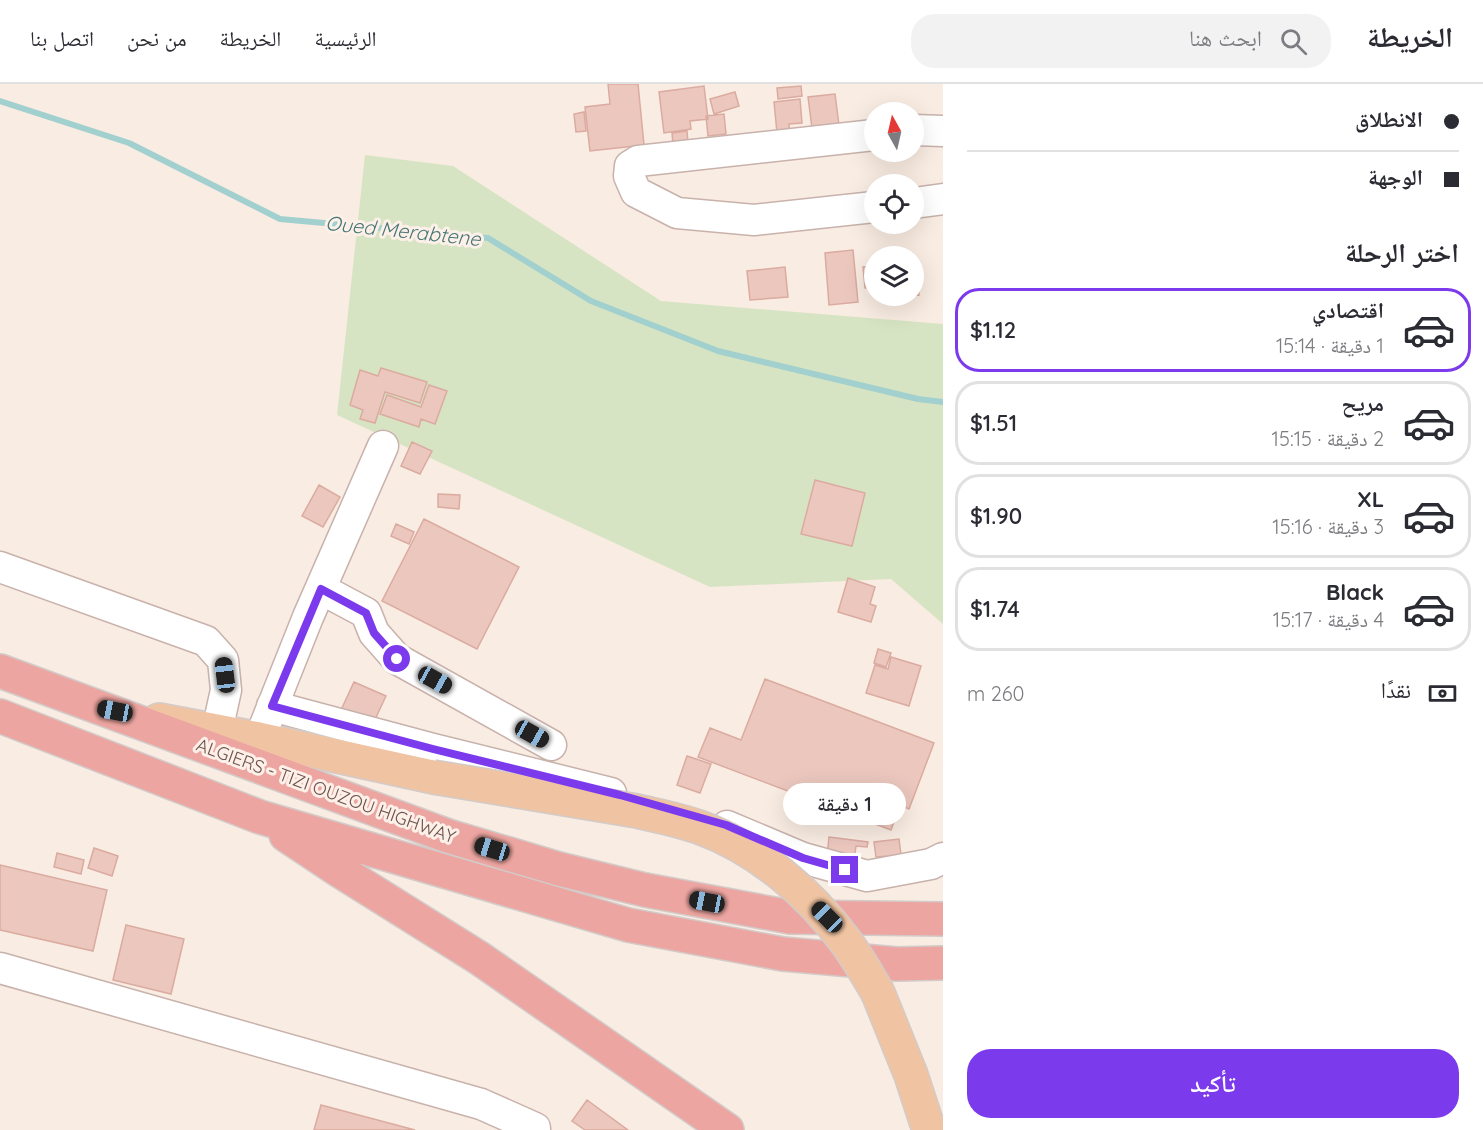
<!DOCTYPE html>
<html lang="ar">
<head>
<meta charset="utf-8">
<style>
  :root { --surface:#fff; --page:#f2f2f3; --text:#2b2b33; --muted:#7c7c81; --line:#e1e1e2; --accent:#7c3aed }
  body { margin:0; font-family:Quicksand,"Noto Naskh Arabic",sans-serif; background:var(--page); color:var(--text); direction:rtl; height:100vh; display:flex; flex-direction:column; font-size:22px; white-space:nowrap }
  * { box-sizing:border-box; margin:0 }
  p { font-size:20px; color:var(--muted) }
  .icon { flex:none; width:33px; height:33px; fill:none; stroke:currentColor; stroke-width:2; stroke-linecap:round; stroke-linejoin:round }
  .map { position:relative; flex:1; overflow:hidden; direction:ltr }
  .side { display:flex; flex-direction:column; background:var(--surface); width:540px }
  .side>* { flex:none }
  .hud { display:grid; align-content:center; height:132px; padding:0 24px; background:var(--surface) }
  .needle { width:39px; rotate:352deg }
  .controls { position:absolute; left:864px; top:18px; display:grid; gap:12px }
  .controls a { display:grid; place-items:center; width:60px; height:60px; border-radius:50%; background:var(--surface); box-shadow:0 6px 24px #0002; font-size:30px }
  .end { position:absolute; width:27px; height:27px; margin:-14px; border:8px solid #7c3aed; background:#fff; box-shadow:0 0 0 3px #fff }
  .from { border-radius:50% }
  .bubble { position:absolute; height:42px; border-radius:21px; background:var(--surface); box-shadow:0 6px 24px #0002; font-size:20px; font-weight:600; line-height:42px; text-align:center; direction:rtl }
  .car { position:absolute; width:18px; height:36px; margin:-18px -9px; border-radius:8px; box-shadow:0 0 4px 2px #0007; background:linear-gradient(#222 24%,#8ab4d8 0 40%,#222 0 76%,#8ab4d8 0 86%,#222 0) }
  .hud b { display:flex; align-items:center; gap:21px; height:57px; font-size:22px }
  .hud b+b { border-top:2px solid var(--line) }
  .hud i { width:15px; height:15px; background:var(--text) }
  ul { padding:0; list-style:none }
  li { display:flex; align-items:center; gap:18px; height:84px; margin:0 12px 9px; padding:0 12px; border:3px solid var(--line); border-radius:24px }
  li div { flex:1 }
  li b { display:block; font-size:22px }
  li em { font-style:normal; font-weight:600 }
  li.on { border-color:var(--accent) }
  li>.icon { width:54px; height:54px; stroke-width:1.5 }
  h2 { padding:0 24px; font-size:27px; line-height:72px }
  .pay { display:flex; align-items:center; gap:15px; height:66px; padding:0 24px; font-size:22px }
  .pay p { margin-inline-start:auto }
  .cta { display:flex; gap:12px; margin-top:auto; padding:12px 24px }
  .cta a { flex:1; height:69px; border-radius:24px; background:var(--accent); color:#fff; font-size:24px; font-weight:600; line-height:69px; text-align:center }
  header { display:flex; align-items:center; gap:36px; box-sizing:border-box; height:84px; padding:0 30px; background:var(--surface); border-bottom:2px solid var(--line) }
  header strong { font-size:28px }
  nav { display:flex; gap:33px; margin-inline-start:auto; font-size:21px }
  .search { width:420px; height:54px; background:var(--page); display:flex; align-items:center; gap:15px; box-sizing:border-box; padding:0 21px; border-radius:24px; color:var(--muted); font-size:22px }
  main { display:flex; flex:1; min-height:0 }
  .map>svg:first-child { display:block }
</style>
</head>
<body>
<header>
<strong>الخريطة</strong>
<div class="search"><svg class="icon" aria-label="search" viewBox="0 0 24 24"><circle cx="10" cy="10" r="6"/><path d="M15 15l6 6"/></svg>ابحث هنا</div>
<nav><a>الرئيسية</a><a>الخريطة</a><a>من نحن</a><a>اتصل بنا</a></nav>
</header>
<main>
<section class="side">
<div class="hud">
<b><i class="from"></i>الانطلاق</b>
<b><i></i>الوجهة</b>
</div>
<h2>اختر الرحلة</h2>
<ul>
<li class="on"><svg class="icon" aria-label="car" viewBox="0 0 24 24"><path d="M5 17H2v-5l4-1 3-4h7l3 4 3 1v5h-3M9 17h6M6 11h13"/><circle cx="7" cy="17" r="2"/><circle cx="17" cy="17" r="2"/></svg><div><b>اقتصادي</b><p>1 دقيقة · 15:14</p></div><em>$1.12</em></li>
<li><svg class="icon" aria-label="car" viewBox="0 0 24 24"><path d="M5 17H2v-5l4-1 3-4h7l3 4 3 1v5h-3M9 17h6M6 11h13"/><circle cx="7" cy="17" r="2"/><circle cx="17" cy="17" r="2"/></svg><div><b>مريح</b><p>2 دقيقة · 15:15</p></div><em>$1.51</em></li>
<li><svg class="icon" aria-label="car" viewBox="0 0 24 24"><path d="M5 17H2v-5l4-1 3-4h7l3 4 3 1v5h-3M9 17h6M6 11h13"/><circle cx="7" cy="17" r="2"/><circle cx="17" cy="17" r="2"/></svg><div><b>XL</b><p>3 دقيقة · 15:16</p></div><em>$1.90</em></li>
<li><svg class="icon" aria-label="car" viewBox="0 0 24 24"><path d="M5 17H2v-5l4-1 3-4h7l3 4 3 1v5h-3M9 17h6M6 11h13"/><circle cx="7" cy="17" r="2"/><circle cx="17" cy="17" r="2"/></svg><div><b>Black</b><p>4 دقيقة · 15:17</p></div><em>$1.74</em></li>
</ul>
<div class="pay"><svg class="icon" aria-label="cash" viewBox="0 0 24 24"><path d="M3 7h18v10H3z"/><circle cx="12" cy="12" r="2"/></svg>نقدًا<p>260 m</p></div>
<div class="cta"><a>تأكيد</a></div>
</section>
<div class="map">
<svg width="943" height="1046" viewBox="0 0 943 1046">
  <rect width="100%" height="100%" fill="#f9ece2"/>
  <!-- green -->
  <path fill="#d7e4c3" d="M 365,71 L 453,82 L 661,217 L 943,240 L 943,540 L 891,495 L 710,503 L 337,331 Z"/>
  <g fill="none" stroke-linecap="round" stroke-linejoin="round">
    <!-- stream -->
    <path stroke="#a1d0ce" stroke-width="6" d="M 0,17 L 129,59 L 280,135 L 488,154 L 591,217 L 718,267 L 918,315 L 943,318"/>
  </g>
  <!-- building -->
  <path fill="#ebc7be" stroke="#dbaba0" stroke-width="1.5" d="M 608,0 L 638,0 L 644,61 L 590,67 L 585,23 L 610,20 Z
    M 704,2 L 708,35 L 690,37 L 691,45 L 664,49 L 659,8 Z
    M 801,2 L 802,12 L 778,15 L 777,4 Z
    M 735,8 L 739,22 L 714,30 L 710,15 Z
    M 835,10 L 840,49 L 813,52 L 808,13 Z
    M 800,15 L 802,39 L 789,40 L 790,57 L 778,59 L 774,18 Z
    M 584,28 L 586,47 L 576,48 L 574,30 Z
    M 724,30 L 726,50 L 708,52 L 706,32 Z
    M 687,47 L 688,60 L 673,61 L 672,49 Z
    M 853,166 L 858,218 L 829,221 L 825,169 Z
    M 874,182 L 874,203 L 865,204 L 863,183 Z
    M 785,183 L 788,213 L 750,216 L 747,187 Z
    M 914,201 L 918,201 L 919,211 L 909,212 L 914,212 Z
    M 381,284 L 427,298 L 420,319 L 385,308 L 375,339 L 360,335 L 363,326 L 350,321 L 360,286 L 378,292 Z
    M 429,301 L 447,307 L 435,340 L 421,335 L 419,343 L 380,330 L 387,311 L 421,323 Z
    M 412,358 L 432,367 L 420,390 L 401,382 Z
    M 815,396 L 865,409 L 852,462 L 801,450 Z
    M 319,401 L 340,413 L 323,443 L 302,432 Z
    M 438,410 L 460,411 L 459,425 L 438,423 Z
    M 424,435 L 519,483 L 477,565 L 382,517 Z
    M 396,440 L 414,448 L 409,460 L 391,452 Z
    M 848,494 L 875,503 L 870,520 L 876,522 L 871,538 L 838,528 Z
    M 878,565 L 891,569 L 886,583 L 874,579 Z
    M 891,573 L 921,582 L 909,622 L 866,609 L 875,581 L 888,585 Z
    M 765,595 L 934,659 L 909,725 L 900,721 L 891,746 L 698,673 L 710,644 L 741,656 Z
    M 354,598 L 386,612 L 373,640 L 341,626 Z
    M 687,672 L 711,680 L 700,709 L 677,701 Z
    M 829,753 L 868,758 L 867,763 L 856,762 L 854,776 L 827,772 Z
    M 899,755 L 901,771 L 876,773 L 874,758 Z
    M 94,764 L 118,772 L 112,792 L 88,784 Z
    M 57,769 L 84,776 L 81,790 L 54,783 Z
    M 0,781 L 107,806 L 93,867 L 0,846 Z
    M 126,841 L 184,855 L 171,910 L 113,896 Z
    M 587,1016 L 628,1046 L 585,1046 L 572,1037 Z
    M 321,1021 L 415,1046 L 314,1046 Z"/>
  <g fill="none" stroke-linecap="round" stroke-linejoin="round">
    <!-- minor casing -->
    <g stroke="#c8b2ab" stroke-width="33">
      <path id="minor" d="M 914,46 L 943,47
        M 874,51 L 638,77 L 630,82 L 629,92 L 636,108 L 677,129 L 754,136 L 874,123
        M 914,119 L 943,115
        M 0,483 L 206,557 L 223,576 L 226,606 L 217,647
        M 321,505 L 366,529 L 374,549 L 397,575 L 551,661
        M 272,622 L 433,665 L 611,709
        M 265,641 L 308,533 L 383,362
        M 727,742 L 803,774 L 867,792 L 931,780 L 943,774
        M 0,884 L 481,1020 L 535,1044 L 535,1046"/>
    </g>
    <!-- major casing -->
    <g stroke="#d3cbc9" stroke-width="36">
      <path id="major" d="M 159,636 L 259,655 L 433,693
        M 878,909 L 911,991 L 929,1046"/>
    </g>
    <!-- highway casing -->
    <g stroke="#d3cbc9" stroke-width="36">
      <path id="highway" d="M 0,587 L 448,752 L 559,785 L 645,806 L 790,833 L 943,835
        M 0,632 L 260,733 L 628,841 L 783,870 L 897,880 L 943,879
        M 286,751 L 337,785 L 479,874 L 727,1046"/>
    </g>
    <!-- minor -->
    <use href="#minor" stroke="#fff" stroke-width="30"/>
    <!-- major -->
    <use href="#major" stroke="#f0c4a2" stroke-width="33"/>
    <!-- highway -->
    <use href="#highway" stroke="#eca5a0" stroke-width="33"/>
    <!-- major-bridge casing -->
    <g stroke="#d3cbc9" stroke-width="36" stroke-linecap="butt">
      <path id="major-bridge" d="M 433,693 L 637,727 C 658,732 679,736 699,743 C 759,765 809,808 846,858 C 858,874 868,892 878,909"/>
    </g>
    <!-- major-bridge -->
    <use href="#major-bridge" stroke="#f0c4a2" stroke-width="33"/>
  </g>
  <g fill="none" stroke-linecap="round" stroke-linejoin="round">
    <!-- route -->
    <path stroke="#7c3aed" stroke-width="8" d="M 397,575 L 374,549 L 366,529 L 321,505 L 272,622 L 433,665 L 620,711 L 726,741 L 803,774 L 845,786"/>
  </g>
  <g text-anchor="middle" stroke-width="6" stroke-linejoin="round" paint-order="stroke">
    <!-- street labels -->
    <g font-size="18" fill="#6d514c" stroke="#fcf0e8">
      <text transform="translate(326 707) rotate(20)" y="6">ALGIERS - TIZI OUZOU HIGHWAY</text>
    </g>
    <!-- water labels -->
    <g font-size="20" font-style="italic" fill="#467776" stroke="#fcf0e8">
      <text transform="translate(403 147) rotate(6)" y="7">Oued Merabtene</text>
    </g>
  </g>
</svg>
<div class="controls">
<a><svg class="needle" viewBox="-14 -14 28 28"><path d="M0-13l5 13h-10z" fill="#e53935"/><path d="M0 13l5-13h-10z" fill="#7c7c81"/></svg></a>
<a><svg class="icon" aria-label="locate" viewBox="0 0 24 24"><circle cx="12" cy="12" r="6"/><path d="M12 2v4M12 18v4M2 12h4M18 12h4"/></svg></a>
<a><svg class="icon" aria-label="layers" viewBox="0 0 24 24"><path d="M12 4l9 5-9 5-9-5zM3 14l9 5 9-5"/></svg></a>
</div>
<i class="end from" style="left:397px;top:575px"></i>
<i class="end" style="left:845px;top:786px"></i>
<div class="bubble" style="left:783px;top:699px;width:123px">1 دقيقة</div>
<i class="car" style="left:225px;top:591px;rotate:353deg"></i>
<i class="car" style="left:435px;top:596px;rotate:119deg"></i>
<i class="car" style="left:115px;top:627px;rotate:281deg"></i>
<i class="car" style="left:532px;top:650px;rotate:119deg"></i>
<i class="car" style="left:492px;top:765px;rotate:287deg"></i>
<i class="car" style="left:707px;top:818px;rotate:281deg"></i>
<i class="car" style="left:827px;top:833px;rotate:315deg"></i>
</div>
</main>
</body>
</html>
